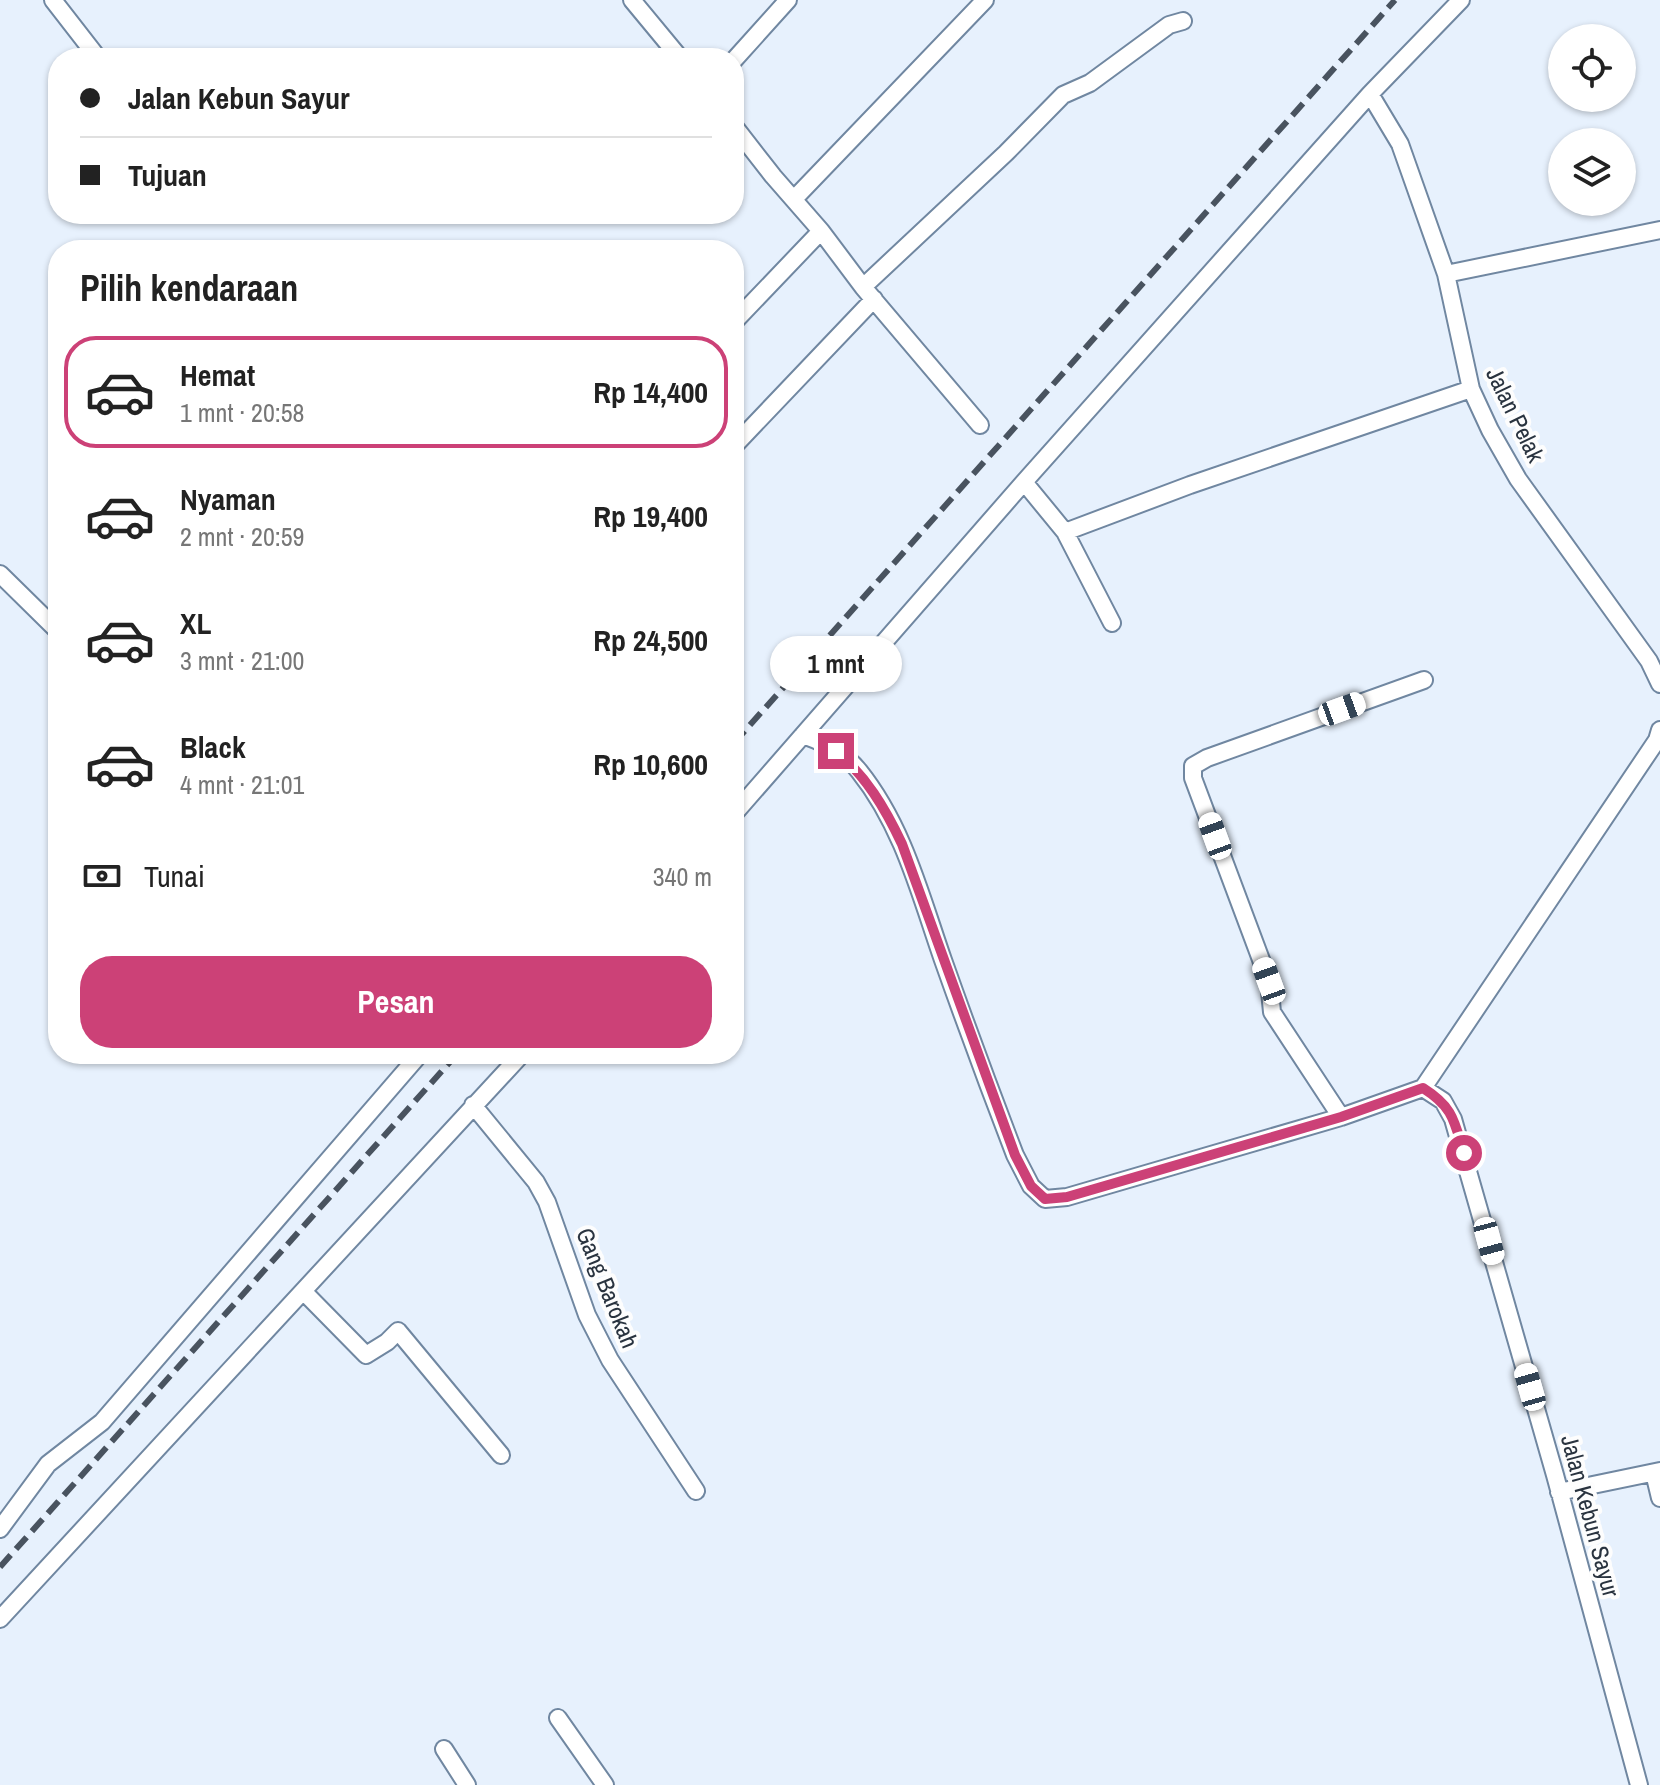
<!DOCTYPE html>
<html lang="id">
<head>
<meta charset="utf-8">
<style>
  :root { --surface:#fff; --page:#f2f2f2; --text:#222; --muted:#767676; --line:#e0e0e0; --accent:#cc4177 }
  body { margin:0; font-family:"Archivo Narrow",sans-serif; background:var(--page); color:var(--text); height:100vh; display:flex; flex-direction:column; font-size:30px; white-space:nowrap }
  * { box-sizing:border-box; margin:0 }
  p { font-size:26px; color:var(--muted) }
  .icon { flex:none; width:44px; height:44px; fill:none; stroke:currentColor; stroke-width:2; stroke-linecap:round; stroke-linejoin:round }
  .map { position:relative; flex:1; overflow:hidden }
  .details { position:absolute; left:48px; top:240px; width:696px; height:824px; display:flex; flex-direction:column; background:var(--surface); border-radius:32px; box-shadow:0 2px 6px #0004 }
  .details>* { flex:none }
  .hud { position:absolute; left:48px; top:48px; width:696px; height:176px; border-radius:32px; box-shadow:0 2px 6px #0004; display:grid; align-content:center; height:176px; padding:0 32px; background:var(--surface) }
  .buttons { position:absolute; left:1548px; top:24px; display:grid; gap:16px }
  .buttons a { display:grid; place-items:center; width:88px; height:88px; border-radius:50%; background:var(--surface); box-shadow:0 2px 6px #0004; font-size:40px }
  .end { position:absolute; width:36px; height:36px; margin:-18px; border:10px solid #cc4177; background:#fff; box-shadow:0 0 0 4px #fff }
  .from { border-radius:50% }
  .bubble { position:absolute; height:56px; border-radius:28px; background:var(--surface); box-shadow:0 2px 6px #0004; font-size:26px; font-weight:800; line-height:56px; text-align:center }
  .car { position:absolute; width:24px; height:48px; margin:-24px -12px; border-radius:10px; box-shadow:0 0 6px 2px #0007; background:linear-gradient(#fff 24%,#345 0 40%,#fff 0 76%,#345 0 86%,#fff 0) }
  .hud b { display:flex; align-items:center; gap:28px; height:76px; font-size:30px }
  .hud b+b { border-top:2px solid var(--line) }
  .hud i { width:20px; height:20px; background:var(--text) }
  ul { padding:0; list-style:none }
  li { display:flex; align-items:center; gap:24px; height:112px; margin:0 16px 12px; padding:0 16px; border:4px solid transparent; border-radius:32px }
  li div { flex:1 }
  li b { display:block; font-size:30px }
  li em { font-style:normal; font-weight:800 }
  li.current { border-color:var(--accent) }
  li>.icon { width:72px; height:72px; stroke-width:1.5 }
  h2 { padding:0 32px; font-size:36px; line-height:96px }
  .pay { display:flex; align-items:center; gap:20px; height:88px; padding:0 32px; font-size:30px }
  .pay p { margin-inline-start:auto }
  .action { display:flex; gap:16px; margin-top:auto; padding:16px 32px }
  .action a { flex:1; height:92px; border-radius:32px; background:var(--accent); color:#fff; font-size:32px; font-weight:800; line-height:92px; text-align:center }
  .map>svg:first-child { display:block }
</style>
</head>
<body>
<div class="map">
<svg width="1660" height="1785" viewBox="0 0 1660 1785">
  <rect width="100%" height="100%" fill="#e7f1fd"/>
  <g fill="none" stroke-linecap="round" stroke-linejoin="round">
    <!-- minor casing -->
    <g stroke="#7087a1" stroke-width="20">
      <path id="minor" d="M 53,0 L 98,58
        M 632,0 L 680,58
        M 734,60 L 788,0
        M 1370,94 L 1400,144 L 1446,274 L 1471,389 L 1490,430 L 1518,479 L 1649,661 L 1660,684
        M 734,126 L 773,176 L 821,231 L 863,287 L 980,425
        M 794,199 L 985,0
        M 1446,274 L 1660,230
        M 863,287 L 1006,153 L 1063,95 L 1090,83 L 1169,25 L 1183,21
        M 734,322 L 821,231
        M 734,446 L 874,299
        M 1024,482 L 1065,532 L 1112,623
        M 1065,532 L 1190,485 L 1471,389
        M 0,574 L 58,631
        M 803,735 C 823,742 845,753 859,771 C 903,826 920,894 943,960 C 966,1025 990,1090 1015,1155 L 1031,1186 L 1045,1199 L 1067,1197 L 1341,1117 L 1423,1088
        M 734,814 L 1024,482 L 1370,94 L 1461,0
        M 1423,1088 L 1443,1101 L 1453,1119 L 1555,1475 L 1639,1785
        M 1423,1088 L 1657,740 L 1660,730
        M 473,1105 L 536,1182 L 547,1202 L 587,1315 L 610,1360 L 696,1491
        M 1341,1117 L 1272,1012 L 1269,981 L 1193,778 L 1193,766 L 1207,758 L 1424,680
        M 304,1292 L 366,1355 L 387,1342 L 398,1331 L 501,1455
        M 1654,1473 L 1660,1498
        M 1559,1492 L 1660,1471
        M 0,1529 L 48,1464 L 102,1422 L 420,1054
        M 0,1619 L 522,1054
        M 558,1718 L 605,1785
        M 444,1749 L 467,1785"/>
    </g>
    <!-- minor -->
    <use href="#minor" stroke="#fff" stroke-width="16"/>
    <!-- rail -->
    <path stroke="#49535f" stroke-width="6" stroke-dasharray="16 8" stroke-linecap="butt" d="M 734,743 L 1395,0
      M 0,1567 L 457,1054"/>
  </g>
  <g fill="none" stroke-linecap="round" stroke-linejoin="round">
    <!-- route -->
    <path stroke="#cc4177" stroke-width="10" d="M 836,751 C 866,776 885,808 902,844 L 1015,1155 L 1031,1186 L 1045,1199 L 1067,1197 L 1341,1117 L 1423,1088 C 1453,1107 1454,1120 1464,1153"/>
  </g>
  <g text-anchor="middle" stroke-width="8" stroke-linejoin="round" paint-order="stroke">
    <!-- street labels -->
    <g font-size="24" fill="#29333f" stroke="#fdfdfd">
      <text transform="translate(1515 415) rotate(64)" y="8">Jalan Pelak</text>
      <text transform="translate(607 1288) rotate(68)" y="8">Gang Barokah</text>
      <text transform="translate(1590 1516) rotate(75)" y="8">Jalan Kebun Sayur</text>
    </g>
  </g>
</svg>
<div class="buttons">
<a><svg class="icon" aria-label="locate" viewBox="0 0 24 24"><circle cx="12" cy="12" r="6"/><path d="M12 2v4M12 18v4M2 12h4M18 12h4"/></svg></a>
<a><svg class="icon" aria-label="layers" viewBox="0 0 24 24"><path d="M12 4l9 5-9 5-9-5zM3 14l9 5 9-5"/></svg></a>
</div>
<i class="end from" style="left:1464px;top:1153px"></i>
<i class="end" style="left:836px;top:751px"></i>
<div class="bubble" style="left:770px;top:636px;width:132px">1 mnt</div>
<i class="car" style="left:1342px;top:709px;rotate:70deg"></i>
<i class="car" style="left:1215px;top:836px;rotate:340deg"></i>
<i class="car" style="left:1269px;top:981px;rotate:340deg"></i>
<i class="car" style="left:1489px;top:1241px;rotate:165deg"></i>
<i class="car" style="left:1530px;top:1387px;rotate:344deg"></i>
<div class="hud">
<b><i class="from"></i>Jalan Kebun Sayur</b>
<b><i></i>Tujuan</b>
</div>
<section class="details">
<h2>Pilih kendaraan</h2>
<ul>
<li class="current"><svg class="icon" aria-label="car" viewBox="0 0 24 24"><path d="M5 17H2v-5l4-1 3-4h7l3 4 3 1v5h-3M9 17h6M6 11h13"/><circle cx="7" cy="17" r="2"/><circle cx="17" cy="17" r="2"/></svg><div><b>Hemat</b><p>1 mnt · 20:58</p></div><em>Rp 14,400</em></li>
<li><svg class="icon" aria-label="car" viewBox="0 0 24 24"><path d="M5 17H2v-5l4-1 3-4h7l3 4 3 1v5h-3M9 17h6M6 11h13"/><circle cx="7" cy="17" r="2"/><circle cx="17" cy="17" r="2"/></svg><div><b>Nyaman</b><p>2 mnt · 20:59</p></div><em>Rp 19,400</em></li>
<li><svg class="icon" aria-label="car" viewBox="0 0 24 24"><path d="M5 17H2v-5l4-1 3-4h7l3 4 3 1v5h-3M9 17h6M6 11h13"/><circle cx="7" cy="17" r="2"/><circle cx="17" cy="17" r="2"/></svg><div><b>XL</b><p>3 mnt · 21:00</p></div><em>Rp 24,500</em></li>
<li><svg class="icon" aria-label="car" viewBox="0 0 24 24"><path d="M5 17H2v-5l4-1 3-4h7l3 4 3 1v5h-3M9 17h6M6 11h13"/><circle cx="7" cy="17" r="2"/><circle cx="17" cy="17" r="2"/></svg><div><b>Black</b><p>4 mnt · 21:01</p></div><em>Rp 10,600</em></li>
</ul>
<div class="pay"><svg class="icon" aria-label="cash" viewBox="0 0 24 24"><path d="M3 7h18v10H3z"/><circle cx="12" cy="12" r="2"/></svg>Tunai<p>340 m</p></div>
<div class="action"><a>Pesan</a></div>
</section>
</div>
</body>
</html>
